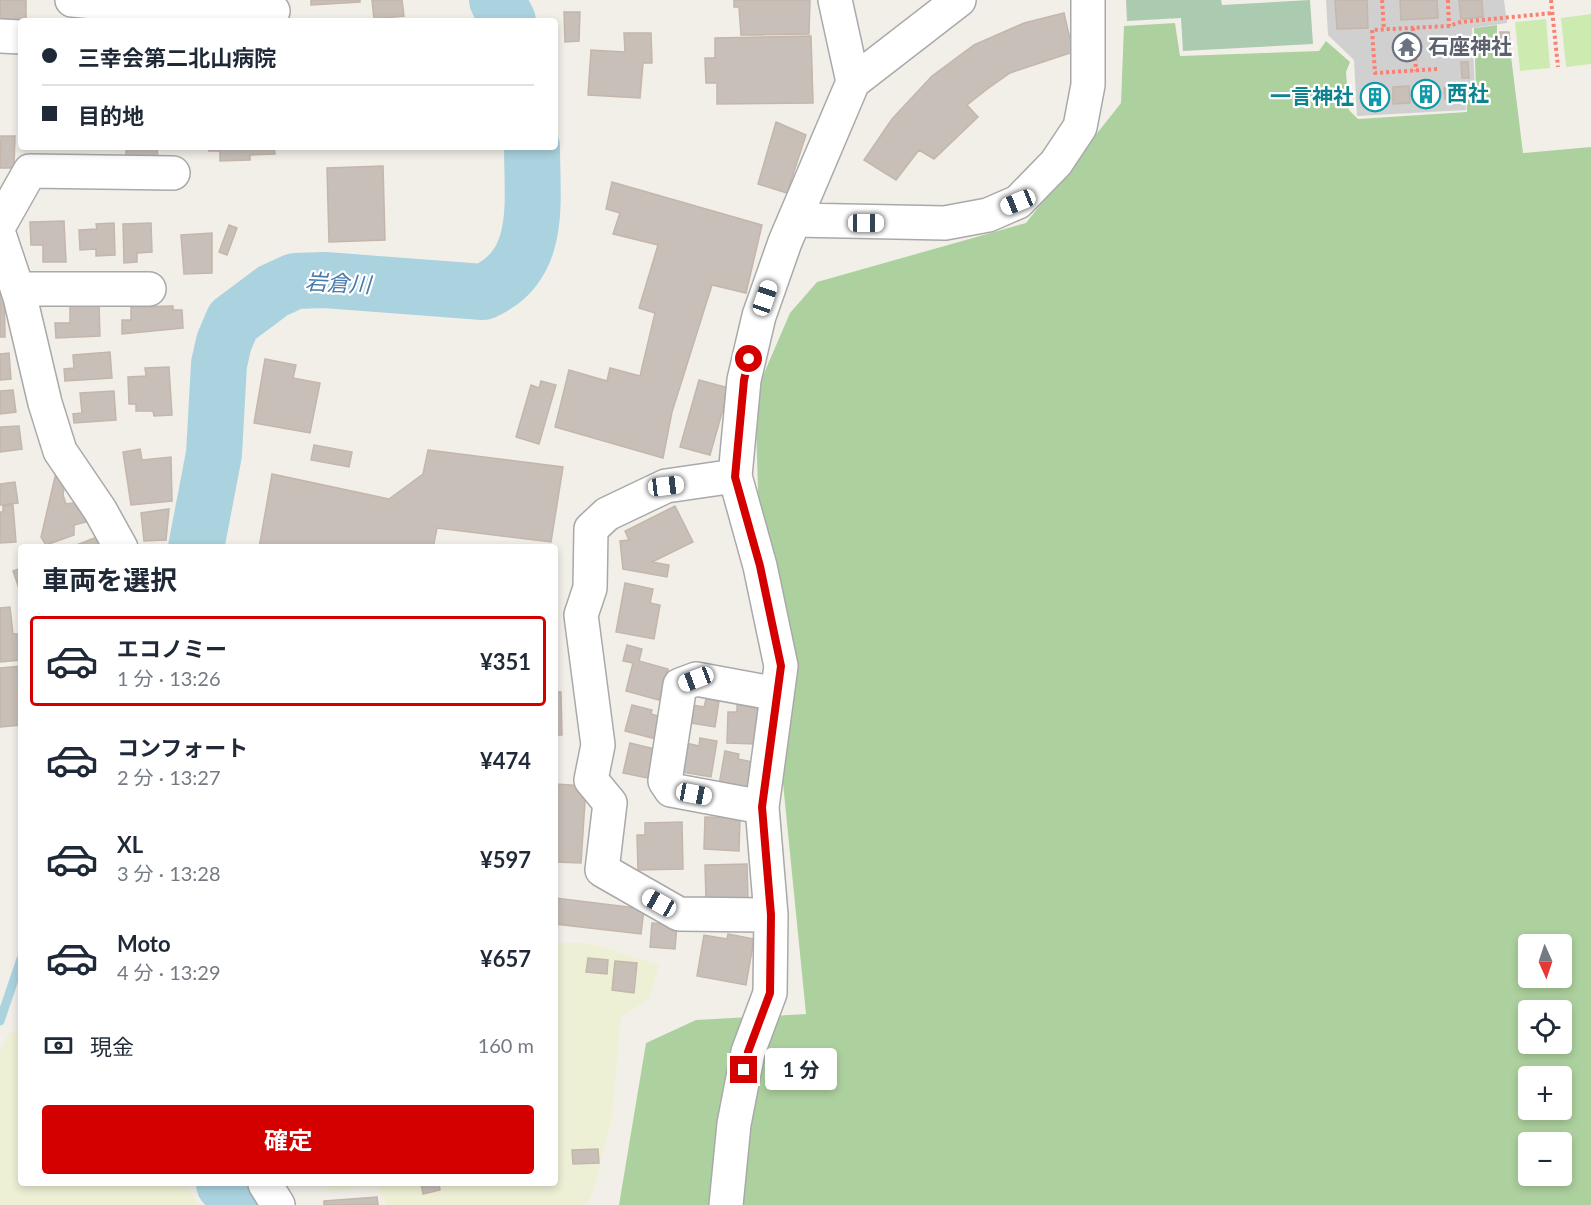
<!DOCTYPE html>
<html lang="ja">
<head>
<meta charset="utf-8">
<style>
  :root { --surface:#fff; --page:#f6f6f7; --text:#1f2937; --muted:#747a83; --line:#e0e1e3; --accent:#d40000 }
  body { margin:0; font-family:Lato,"Noto Sans JP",sans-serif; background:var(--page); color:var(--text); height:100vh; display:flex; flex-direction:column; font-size:22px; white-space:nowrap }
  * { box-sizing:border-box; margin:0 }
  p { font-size:20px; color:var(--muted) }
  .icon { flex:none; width:33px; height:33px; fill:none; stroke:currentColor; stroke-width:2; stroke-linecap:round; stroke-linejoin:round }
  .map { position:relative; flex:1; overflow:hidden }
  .panel { position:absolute; left:18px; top:544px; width:540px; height:642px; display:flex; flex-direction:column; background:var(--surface); border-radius:6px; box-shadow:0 3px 9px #0003 }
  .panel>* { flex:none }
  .banner { position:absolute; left:18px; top:18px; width:540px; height:132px; border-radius:6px; box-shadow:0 3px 9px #0003; display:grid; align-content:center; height:132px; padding:0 24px; background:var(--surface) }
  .needle { width:39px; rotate:177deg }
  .controls { position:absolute; left:1518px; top:934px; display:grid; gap:12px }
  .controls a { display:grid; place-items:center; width:54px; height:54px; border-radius:6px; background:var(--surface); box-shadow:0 3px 9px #0003; font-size:30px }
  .end { position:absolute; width:27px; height:27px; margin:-14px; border:8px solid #d40000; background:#fff; box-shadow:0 0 0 3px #fff }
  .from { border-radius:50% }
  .bubble { position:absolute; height:42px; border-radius:6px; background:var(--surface); box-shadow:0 3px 9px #0003; font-size:20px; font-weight:700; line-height:42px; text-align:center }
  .car { position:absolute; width:18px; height:36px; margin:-18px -9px; border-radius:8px; box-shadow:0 0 4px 2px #0007; background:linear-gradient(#fff 24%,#345 0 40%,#fff 0 76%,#345 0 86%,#fff 0) }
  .banner b { display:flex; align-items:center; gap:21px; height:57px; font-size:22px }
  .banner b+b { border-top:2px solid var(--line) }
  .banner i { width:15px; height:15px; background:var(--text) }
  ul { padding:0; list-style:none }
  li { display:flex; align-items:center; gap:18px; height:90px; margin:0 12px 9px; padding:0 12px; border:3px solid transparent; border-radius:6px }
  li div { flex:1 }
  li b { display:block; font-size:22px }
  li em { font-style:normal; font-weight:700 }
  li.on { border-color:var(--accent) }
  li>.icon { width:54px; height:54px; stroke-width:1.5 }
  h2 { padding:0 24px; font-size:27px; line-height:72px }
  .pay { display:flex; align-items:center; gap:15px; height:66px; padding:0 24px; font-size:22px }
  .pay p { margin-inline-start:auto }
  .action { display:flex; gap:12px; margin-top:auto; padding:12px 24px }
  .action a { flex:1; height:69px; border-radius:6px; background:var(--accent); color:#fff; font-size:24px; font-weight:700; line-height:69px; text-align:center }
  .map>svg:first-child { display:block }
</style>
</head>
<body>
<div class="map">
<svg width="1591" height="1205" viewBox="0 0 1591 1205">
  <rect width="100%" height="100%" fill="#f2efe9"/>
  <!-- religious -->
  <path fill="#d0d0d0" d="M 1326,0 L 1504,0 L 1507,23 L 1472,28 L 1475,88 L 1464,89 L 1466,110 L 1357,116 L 1354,60 L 1328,35 Z"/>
  <!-- farmland -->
  <path fill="#eef0d5" d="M 555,943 L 588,943 L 659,965 L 649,999 L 621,1017 L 611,1123 L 593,1193 L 586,1205 L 387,1205 L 377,1186 L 328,1191 L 327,1184 L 555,1184 Z
    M 21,1031 L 21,1184 L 186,1184 L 199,1205 L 0,1205 L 0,1051 L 9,1033 Z"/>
  <!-- grass -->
  <path fill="#cdebb0" d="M 1591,14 L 1591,64 L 1566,67 L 1561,18 Z
    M 1546,19 L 1550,68 L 1520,71 L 1515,22 Z"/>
  <!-- forest -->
  <path fill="#add19e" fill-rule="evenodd" d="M 1175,23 L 1180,56 L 1319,51 L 1326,41 L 1350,62 L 1346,72 L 1349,110 L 1358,119 L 1467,112 L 1466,90 L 1476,90 L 1474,28 L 1497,25 L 1497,47 L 1510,48 L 1523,153 L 1591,147 L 1591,1205 L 619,1205 L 646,1043 L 696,1020 L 806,1014 L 760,552 L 755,394 L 790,313 L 817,282 L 1026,223 L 1121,103 L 1124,26 ZM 1528,945 L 1562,945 L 1562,978 L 1528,978 ZM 1528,1011 L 1562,1011 L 1562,1044 L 1528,1044 ZM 1528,1077 L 1562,1077 L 1562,1110 L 1528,1110 ZM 1528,1143 L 1562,1143 L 1562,1176 L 1528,1176 Z"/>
  <!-- cemetery -->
  <path fill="#aacbaf" d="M 1126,0 L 1221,0 L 1222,5 L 1310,0 L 1313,44 L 1183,51 L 1181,18 L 1127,21 Z"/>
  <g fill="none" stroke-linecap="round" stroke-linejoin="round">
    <!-- stream -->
    <path stroke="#aad3df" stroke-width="9" d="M 0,1021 L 21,959"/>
    <!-- river -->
    <path stroke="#aad3df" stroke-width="56" d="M 497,0 L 508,21
      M 196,548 L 214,454 L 219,364 L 224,342 L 233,321 L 273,291 L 295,281 L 325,280 L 483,292 C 543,266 532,202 532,147
      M 224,1184 L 248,1205"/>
  </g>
  <!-- building -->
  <path fill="#c7bfb8" stroke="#c4b6ab" stroke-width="1.5" d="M 0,0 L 26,0 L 26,20 L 5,20 L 0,29 Z
    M 311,0 L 360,0 L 360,2 L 311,5 Z
    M 372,0 L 402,0 L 404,16 L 374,19 Z
    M 734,0 L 810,0 L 809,34 L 741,35 L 739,7 L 734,7 Z
    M 1335,0 L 1367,0 L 1368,28 L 1337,29 Z
    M 1400,0 L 1437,0 L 1438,18 L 1401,20 Z
    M 1459,0 L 1482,0 L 1483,17 L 1461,19 Z
    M 564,12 L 580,12 L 579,41 L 565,42 Z
    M 1064,13 L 1073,52 L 1010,73 L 986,90 L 967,105 L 978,117 L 934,159 L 919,150 L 896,180 L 864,160 L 892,119 L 932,76 L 974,45 L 1024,23 Z
    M 1500,32 L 1509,32 L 1510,45 L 1501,46 Z
    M 624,33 L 651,33 L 652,63 L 643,63 L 640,98 L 588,95 L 591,50 L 625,52 Z
    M 811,36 L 813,103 L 717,104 L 717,83 L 706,83 L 705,58 L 715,58 L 715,38 Z
    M 1461,62 L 1468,62 L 1469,78 L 1462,78 Z
    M 1409,86 L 1410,103 L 1393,104 L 1393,87 Z
    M 1435,86 L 1436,102 L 1416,103 L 1415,87 Z
    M 1457,87 L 1457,99 L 1445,99 L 1444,88 Z
    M 1381,91 L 1381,102 L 1369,103 L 1368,92 Z
    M 776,122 L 806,135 L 787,193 L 758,184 Z
    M 1,136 L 15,136 L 14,168 L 0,168 Z
    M 126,147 L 157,147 L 158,158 L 126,160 Z
    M 208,147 L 274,147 L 275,154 L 250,155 L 250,160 L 220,161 L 220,151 L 209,151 Z
    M 383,166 L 385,240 L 329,242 L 327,168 Z
    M 612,182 L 762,225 L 746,293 L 712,285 L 672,412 L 663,458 L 555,427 L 569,370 L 607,381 L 610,368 L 640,376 L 655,313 L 639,308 L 658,245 L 613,234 L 620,213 L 606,209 Z
    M 64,221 L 66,262 L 43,262 L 43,245 L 31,245 L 30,222 Z
    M 114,223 L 115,255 L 96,256 L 96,249 L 80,250 L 79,230 L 97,229 L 96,224 Z
    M 151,223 L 152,252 L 137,253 L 137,262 L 124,263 L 123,224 Z
    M 229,225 L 237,228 L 227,255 L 219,252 Z
    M 212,233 L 212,273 L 184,274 L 181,235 Z
    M 0,284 L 4,284 L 5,337 L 0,337 Z
    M 99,305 L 100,336 L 56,338 L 55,323 L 70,323 L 70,306 Z
    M 173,306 L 173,310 L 182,310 L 183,328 L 122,334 L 122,320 L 131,320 L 131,307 Z
    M 110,352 L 112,378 L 65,381 L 64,369 L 74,368 L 73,355 Z
    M 9,353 L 11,379 L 0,380 L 0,354 Z
    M 265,359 L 296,365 L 293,378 L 320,383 L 310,433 L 254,423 Z
    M 169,367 L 172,415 L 154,416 L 153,411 L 136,411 L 136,404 L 129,404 L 128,377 L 146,376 L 145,368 Z
    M 699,380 L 729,388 L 710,455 L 680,447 Z
    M 541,381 L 556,385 L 539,444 L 516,437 L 531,385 L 539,388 Z
    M 13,390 L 16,412 L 0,414 L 0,391 Z
    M 114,391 L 116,420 L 74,423 L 73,414 L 82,413 L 80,393 Z
    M 19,426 L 22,449 L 0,452 L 0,427 Z
    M 314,445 L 352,452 L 349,467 L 311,460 Z
    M 140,449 L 142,460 L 171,457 L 172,501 L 131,505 L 123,452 Z
    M 428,450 L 563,467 L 551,542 L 437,528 L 433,548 L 259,548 L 272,474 L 389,499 L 423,474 Z
    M 58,464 L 66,474 L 63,495 L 66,504 L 79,502 L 86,522 L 74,525 L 74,535 L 46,545 L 41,537 Z
    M 15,482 L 18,503 L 0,505 L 0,484 Z
    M 13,505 L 16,542 L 0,543 L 0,512 L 3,512 L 3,506 Z
    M 675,506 L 693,542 L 652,562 L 669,565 L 667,577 L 623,569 L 620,541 L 629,540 L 625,531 Z
    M 169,509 L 166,540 L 144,541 L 141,513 Z
    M 107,533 L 111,548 L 69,548 Z
    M 21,568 L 21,594 L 13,571 Z
    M 625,583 L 653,589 L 650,603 L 660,605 L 654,639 L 616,632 Z
    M 10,607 L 13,634 L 21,634 L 21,660 L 0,662 L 0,608 Z
    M 627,645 L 642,649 L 639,661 L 668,669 L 659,700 L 626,691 L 633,663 L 623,661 Z
    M 21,666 L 21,725 L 0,727 L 0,668 Z
    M 555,692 L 561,692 L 562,735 L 555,735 Z
    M 706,699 L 719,701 L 715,727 L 690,723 L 693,705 L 704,707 Z
    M 737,704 L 758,705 L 757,744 L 727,743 L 728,712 L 737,712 Z
    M 632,705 L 652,710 L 651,714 L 662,717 L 656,739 L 625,731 Z
    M 700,738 L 717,741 L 711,777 L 681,772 L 686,743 L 699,746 Z
    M 630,743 L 655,749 L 648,778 L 623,773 Z
    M 725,751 L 739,754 L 738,759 L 753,762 L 749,790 L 719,785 Z
    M 555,784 L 586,786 L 581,863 L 555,862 Z
    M 705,817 L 740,818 L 739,851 L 704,849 Z
    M 682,822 L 683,869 L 638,870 L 637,835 L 645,835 L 645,823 Z
    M 747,864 L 748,899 L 706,900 L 705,865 Z
    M 555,898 L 644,909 L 641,934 L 555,924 Z
    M 652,923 L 677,925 L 675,949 L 650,947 Z
    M 728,934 L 754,939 L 746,985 L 697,976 L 704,935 L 727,939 Z
    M 588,958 L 608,960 L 607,974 L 586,972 Z
    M 615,961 L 637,963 L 634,993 L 612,990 Z
    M 598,1149 L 599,1163 L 573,1164 L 572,1150 Z
    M 421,1184 L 439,1184 L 440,1190 L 423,1194 Z
    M 377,1197 L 378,1205 L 324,1205 L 324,1201 Z"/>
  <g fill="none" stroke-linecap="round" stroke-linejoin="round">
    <!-- minor casing -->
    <g stroke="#a9a9a9" stroke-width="36">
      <path id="minor" d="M 72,0 L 197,11 L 273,11
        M 835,0 L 853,82
        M 0,36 L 21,37
        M 796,220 L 945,223 L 988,215 L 1018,202 L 1056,163 L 1080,127 L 1088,85 L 1088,0
        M 0,224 L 30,171 L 173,173
        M 0,237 L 20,297 L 45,403 L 60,451 L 100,510 L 121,548
        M 18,289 L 149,289
        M 735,476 L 760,566 L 781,666 L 762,807
        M 771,915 L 679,914 L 602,870 L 610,803 L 591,780 L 598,745 L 581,615 L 590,588 L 591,529 L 607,514 L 666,486 L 735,476 L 744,380 L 759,316 L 785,242 L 853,82 L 959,0
        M 265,1184 L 278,1205
        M 726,1205 L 734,1124 L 748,1052 L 770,993 L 771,915 L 762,807 L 671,790 L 665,781 L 680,685 L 696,679 L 777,694"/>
    </g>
    <!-- path -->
    <path stroke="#fa8072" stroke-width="4" stroke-dasharray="3 3" stroke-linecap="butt" d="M 1382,0 L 1384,30
      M 1448,0 L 1449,26
      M 1551,0 L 1558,67
      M 1413,28 L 1416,71
      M 1437,69 L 1375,73 L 1372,30 L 1449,26 L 1461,22 L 1553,13"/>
    <!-- minor -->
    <use href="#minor" stroke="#fff" stroke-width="33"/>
  </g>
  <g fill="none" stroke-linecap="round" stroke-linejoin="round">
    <!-- route -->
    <path stroke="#d40000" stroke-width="8" d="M 744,1070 L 748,1052 L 770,993 L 771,915 L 762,807 L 781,666 L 760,566 L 735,477 L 744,380 L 749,359"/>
  </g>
  <!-- icons -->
  <defs>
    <g id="temple-ring" transform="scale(1.5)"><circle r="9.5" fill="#fff" stroke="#6b7280" stroke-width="1.5"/><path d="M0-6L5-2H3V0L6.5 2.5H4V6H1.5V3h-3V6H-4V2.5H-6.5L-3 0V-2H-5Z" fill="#6b7280"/></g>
    <g id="building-ring" transform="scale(1.5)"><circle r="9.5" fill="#fff" stroke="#0f9aa8" stroke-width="1.5"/><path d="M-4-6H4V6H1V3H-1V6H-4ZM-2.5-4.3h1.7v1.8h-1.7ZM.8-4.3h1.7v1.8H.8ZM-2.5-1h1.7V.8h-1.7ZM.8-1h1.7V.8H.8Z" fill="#0f9aa8"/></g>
  </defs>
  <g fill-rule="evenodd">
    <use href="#temple-ring" x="1407" y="47"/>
    <use href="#building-ring" x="1426" y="94"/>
    <use href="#building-ring" x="1375" y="97"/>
  </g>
  <g text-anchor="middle" stroke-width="4.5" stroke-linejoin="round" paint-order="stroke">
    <!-- worship labels -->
    <g font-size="21" font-weight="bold" fill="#5b616d" stroke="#fff" text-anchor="start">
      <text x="1428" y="54">石座神社</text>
    </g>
    <!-- culture labels -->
    <g font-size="21" font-weight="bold" fill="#0d838f" stroke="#fff" text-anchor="start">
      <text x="1447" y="101">西社</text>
      <text x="1354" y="104" text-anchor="end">一言神社</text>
    </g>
    <!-- water labels -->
    <g font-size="22" font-style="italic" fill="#4a7aab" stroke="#fff">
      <text transform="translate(338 283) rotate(3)" y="8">岩倉川</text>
    </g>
  </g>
</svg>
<div class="controls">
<a><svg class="needle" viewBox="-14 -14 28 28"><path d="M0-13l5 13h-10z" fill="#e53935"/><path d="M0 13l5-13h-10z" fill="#747a83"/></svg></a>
<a><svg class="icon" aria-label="locate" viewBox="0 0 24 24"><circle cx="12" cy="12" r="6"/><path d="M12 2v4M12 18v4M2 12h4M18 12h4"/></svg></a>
<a>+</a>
<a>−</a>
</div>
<i class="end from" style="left:749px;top:359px"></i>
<i class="end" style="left:744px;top:1070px"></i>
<div class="bubble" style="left:765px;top:1048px;width:72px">1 分</div>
<i class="car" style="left:1018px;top:202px;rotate:248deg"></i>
<i class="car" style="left:866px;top:223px;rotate:90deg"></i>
<i class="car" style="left:765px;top:298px;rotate:19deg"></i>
<i class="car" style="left:666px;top:486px;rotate:83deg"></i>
<i class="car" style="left:696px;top:679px;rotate:249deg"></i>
<i class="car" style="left:694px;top:794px;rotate:101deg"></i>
<i class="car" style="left:659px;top:903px;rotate:299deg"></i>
<div class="banner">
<b><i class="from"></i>三幸会第二北山病院</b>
<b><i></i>目的地</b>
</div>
<section class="panel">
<h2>車両を選択</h2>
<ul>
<li class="on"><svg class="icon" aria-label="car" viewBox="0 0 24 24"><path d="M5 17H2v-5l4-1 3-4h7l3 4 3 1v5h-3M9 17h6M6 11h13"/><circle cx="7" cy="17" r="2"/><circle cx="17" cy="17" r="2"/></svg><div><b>エコノミー</b><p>1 分 · 13:26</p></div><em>¥351</em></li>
<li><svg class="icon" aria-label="car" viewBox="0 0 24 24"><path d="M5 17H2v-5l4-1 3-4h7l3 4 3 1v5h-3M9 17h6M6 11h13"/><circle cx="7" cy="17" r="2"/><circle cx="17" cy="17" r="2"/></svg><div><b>コンフォート</b><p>2 分 · 13:27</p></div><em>¥474</em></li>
<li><svg class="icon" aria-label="car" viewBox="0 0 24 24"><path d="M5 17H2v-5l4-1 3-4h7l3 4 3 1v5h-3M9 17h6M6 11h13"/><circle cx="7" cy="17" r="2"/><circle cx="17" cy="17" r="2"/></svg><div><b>XL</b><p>3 分 · 13:28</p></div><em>¥597</em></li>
<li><svg class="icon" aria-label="car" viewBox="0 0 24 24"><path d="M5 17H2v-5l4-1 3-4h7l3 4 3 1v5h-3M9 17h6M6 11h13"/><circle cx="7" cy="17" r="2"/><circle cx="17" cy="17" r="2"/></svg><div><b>Moto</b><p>4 分 · 13:29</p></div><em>¥657</em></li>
</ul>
<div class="pay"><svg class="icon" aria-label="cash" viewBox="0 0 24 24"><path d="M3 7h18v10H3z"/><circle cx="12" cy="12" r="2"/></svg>現金<p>160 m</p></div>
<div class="action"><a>確定</a></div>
</section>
</div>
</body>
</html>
